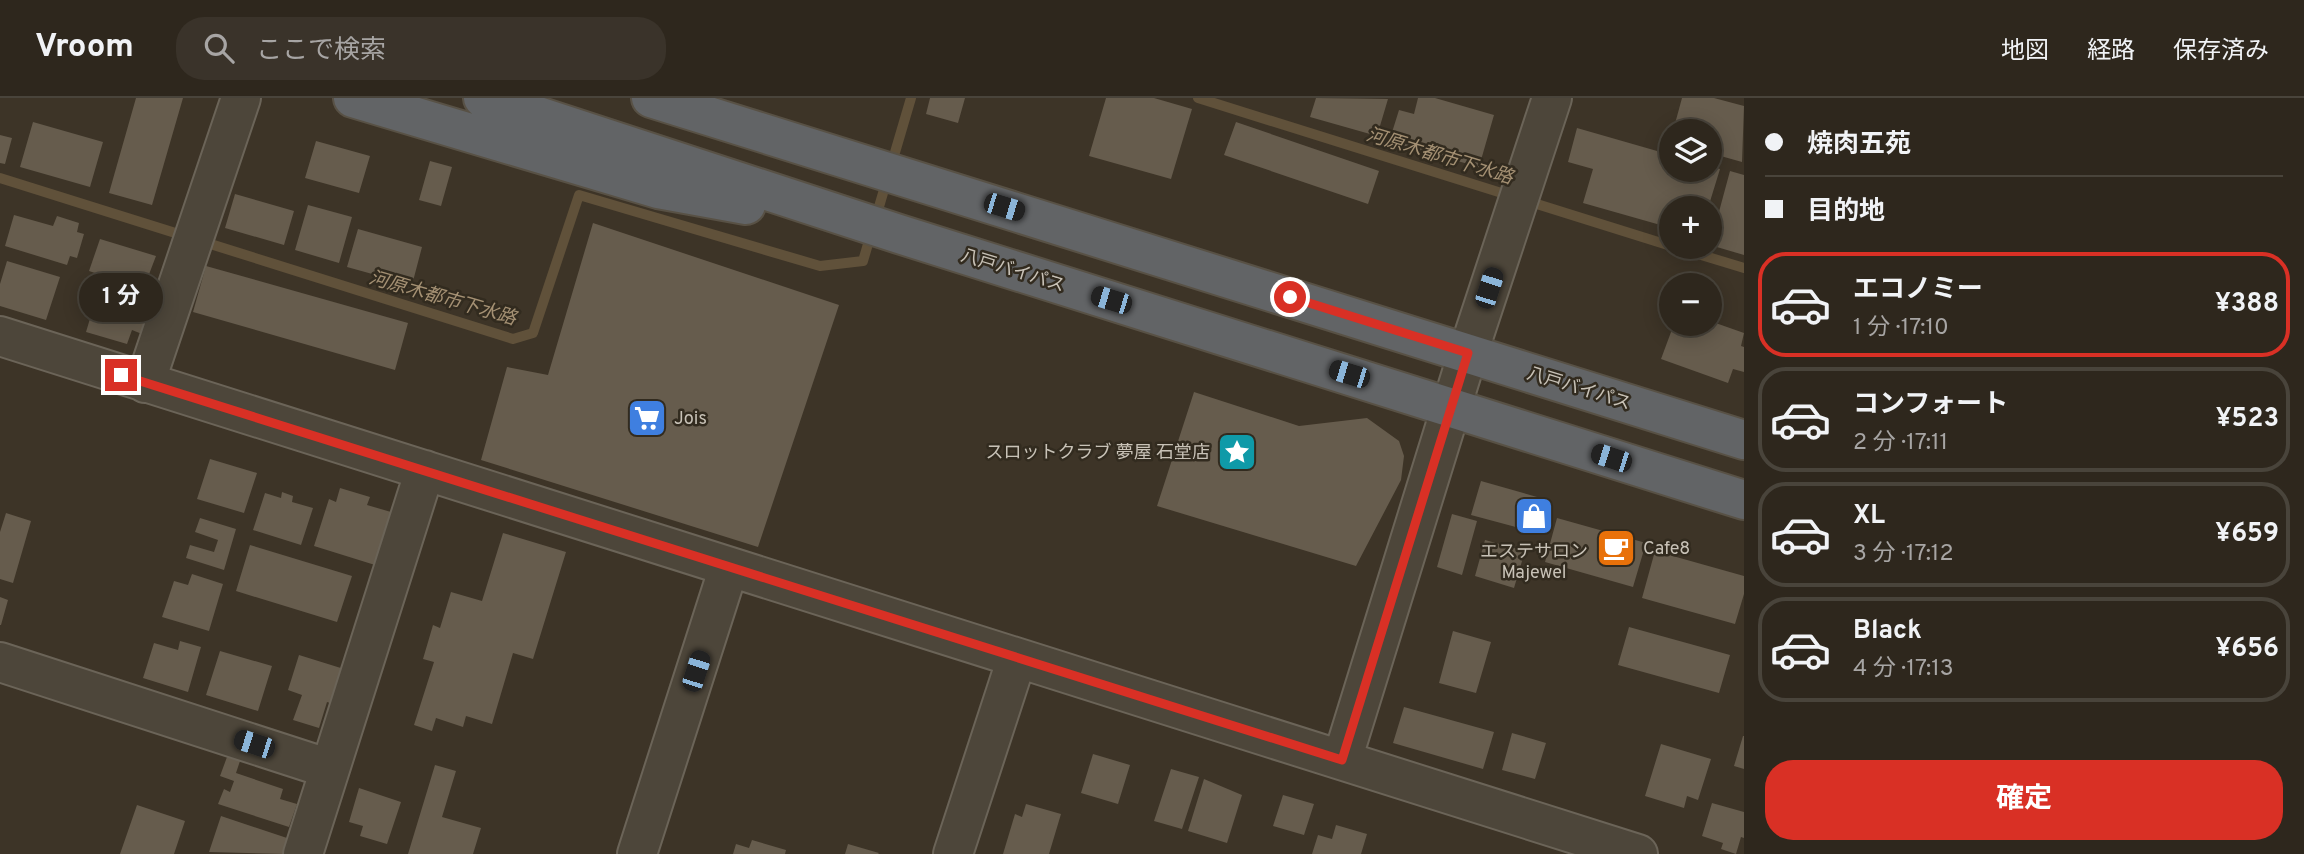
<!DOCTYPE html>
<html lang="ja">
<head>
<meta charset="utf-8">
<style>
  :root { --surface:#2e271d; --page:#3a332a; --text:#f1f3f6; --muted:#a7a5a4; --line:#49443b; --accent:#d93025 }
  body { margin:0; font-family:Overpass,"Noto Sans JP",sans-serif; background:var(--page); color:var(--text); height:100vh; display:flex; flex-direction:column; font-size:26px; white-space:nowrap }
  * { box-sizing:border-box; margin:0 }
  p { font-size:23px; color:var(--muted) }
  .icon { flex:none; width:38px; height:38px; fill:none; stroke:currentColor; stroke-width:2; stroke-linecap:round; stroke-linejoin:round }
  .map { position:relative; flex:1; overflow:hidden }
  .sheet { display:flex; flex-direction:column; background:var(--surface); width:560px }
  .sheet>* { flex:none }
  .top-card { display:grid; align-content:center; height:154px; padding:0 21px; background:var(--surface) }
  .buttons { position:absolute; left:1659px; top:21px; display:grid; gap:14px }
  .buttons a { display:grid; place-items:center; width:63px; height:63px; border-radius:50%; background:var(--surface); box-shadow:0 4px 18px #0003,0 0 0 2px var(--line); font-size:35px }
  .end { position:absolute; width:32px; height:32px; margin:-16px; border:9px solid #d93025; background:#fff; box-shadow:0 0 0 4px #fff }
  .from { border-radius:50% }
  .bubble { position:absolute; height:49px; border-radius:24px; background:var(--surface); box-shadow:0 4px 18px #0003,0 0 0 2px var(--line); font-size:23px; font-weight:700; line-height:49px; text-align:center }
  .car { position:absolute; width:21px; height:42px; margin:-21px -10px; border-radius:9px; box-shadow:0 0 5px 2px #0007; background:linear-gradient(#222 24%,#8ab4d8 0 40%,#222 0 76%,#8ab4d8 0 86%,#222 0) }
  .top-card b { display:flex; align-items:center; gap:24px; height:66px; font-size:26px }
  .top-card b+b { border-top:2px solid var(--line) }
  .top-card i { width:18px; height:18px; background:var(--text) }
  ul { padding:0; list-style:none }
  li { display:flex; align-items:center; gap:21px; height:105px; margin:0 14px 10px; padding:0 7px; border:4px solid var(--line); border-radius:28px }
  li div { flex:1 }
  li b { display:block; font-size:26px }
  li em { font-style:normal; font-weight:700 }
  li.selected { border-color:var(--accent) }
  li>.icon { width:63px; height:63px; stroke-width:1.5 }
  .action { display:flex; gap:14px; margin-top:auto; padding:14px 21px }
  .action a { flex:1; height:80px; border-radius:28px; background:var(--accent); color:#fff; font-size:28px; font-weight:700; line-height:80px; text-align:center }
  header { display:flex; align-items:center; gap:42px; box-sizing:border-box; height:98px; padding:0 35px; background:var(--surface); border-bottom:2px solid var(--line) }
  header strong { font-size:33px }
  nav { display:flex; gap:38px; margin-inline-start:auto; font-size:24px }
  .search { width:490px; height:63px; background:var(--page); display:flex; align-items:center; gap:18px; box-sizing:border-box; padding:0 24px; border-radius:28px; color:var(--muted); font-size:26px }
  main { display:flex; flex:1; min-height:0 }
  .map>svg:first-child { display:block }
</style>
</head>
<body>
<header>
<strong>Vroom</strong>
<div class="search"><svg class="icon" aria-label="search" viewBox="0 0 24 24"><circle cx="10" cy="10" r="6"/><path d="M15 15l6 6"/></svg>ここで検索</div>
<nav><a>地図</a><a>経路</a><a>保存済み</a></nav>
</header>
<main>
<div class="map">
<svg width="1744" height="756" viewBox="0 0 1744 756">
  <rect width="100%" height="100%" fill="#3d3427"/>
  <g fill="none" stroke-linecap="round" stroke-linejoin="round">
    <!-- stream -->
    <path stroke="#60513a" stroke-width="10" d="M 1198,0 L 1671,148
      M 0,80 L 513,241 L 533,235 L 579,97 L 820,168 L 863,163 L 911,0
      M 1675,149 L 1744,170"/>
  </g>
  <!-- building -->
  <path fill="#665c4d" d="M 136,0 L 183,0 L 152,107 L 109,95 Z
    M 930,0 L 965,0 L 958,25 L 926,16 Z
    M 1106,0 L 1154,0 L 1192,11 L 1171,81 L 1089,58 Z
    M 1316,0 L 1388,1 L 1377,38 L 1310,19 Z
    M 1418,0 L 1435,0 L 1494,17 L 1479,69 L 1389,44 L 1399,12 L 1414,16 Z
    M 1682,0 L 1714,0 L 1744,8 L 1742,64 L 1710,55 L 1710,33 L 1673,33 Z
    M 33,24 L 103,44 L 90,89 L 20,69 Z
    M 1236,24 L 1379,73 L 1368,106 L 1224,57 Z
    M 1577,30 L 1671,57 L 1671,72 L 1710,72 L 1710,68 L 1720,71 L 1708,110 L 1671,110 L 1671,130 L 1583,105 L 1593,71 L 1568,64 Z
    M 0,37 L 12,40 L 5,66 L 0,65 Z
    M 316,43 L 370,58 L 359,95 L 305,80 Z
    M 430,63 L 452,69 L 441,108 L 419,102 Z
    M 1730,73 L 1744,77 L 1744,157 L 1710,147 Z
    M 235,96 L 294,113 L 284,147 L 225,130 Z
    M 308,107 L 352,119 L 339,165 L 295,152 Z
    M 14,117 L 53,128 L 57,118 L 79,125 L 77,134 L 84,136 L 77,160 L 70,158 L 67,167 L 5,148 Z
    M 593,125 L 839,207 L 758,449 L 481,362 L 507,269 L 548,277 Z
    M 358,131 L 422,149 L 412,187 L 347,169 Z
    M 100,141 L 156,158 L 140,200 L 119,193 L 122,184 L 89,173 Z
    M 7,163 L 60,179 L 46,222 L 0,208 L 0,186 Z
    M 206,168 L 408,225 L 395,272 L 193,214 Z
    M 97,197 L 129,207 L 127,213 L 147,219 L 142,236 L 132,232 L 127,246 L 86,234 Z
    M 1710,223 L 1744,235 L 1741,248 L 1744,249 L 1744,274 L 1733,271 L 1728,285 L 1661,261 L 1674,226 L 1710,226 Z
    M 1194,294 L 1299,328 L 1367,320 L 1399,343 L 1404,358 L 1401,382 L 1356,468 L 1157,408 Z
    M 210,361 L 257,375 L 244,415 L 197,401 Z
    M 1481,383 L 1544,401 L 1534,434 L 1471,417 Z
    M 340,390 L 370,399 L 367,407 L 391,414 L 375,467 L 314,448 L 329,401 L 336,404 Z
    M 282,394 L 293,398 L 292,404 L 313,410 L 301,447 L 253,432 L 265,395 L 281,400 Z
    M 6,415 L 31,423 L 13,485 L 0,481 L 0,434 Z
    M 1452,416 L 1477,423 L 1462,477 L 1437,469 Z
    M 200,420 L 236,431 L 224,472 L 186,460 L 190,447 L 214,454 L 218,442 L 195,434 Z
    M 1557,420 L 1646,445 L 1633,489 L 1545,464 Z
    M 503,435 L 566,454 L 533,561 L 513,555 L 492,626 L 466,618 L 463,629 L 436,620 L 432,633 L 414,627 L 434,564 L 423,561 L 433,527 L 440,530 L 451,494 L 482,503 Z
    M 1485,442 L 1525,453 L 1514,490 L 1475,478 Z
    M 250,447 L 352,478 L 337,524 L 236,493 Z
    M 1655,453 L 1744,478 L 1744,496 L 1735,526 L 1642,500 Z
    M 192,476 L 223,486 L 209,533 L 162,519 L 174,483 L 188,487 Z
    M 0,499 L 8,502 L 1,527 L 0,527 Z
    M 1629,529 L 1730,557 L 1719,595 L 1618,567 Z
    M 1453,533 L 1491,544 L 1476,595 L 1439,585 Z
    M 180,543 L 201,549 L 188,594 L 143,580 L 154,545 L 178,552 Z
    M 220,553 L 272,568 L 258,613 L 206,597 Z
    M 299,557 L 344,571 L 333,606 L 327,604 L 319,630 L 293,622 L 302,597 L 288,592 Z
    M 1404,609 L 1494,634 L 1483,671 L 1393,645 Z
    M 1512,635 L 1546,645 L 1535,681 L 1502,672 Z
    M 1743,638 L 1744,638 L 1744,671 L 1734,668 Z
    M 1661,646 L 1711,661 L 1698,702 L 1687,698 L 1684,710 L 1645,698 Z
    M 1093,656 L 1130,667 L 1118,706 L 1081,695 Z
    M 227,659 L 240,663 L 236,675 L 283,691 L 280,701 L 297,706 L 289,729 L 218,706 L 224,691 L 230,694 L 234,683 L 220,678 Z
    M 435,667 L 456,673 L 442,719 L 481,730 L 473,756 L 408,756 Z
    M 1171,671 L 1199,679 L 1182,731 L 1154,723 Z
    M 1204,681 L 1242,697 L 1227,745 L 1188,733 Z
    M 359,690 L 401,704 L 387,746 L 360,738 L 363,728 L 349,724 Z
    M 1283,697 L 1314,706 L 1304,737 L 1273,728 Z
    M 1712,705 L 1744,714 L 1744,740 L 1741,739 L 1736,756 L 1721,751 L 1723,745 L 1702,738 Z
    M 1026,706 L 1061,716 L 1049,756 L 1003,756 L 1015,716 L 1022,719 Z
    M 137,707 L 185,723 L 174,756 L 120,756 Z
    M 221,718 L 290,741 L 285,756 L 209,754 Z
    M 1336,727 L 1367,736 L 1361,756 L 1312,756 L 1318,737 L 1332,741 Z
    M 752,742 L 786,752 L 785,756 L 733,756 L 736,746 L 749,750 Z
    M 848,746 L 879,755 L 878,756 L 845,756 Z"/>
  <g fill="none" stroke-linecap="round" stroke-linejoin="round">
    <!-- minor casing -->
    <g stroke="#6b6458" stroke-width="42">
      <path id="minor" d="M 0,238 L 1638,756
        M 145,285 L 241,0
        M 0,564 L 330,671
        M 1342,662 L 1468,255 L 1552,0
        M 303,756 L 425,372
        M 637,756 L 729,469
        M 953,756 L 1017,560"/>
    </g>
    <!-- trunk casing -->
    <g stroke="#585145" stroke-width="42">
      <path id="trunk" d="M 353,0 L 658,91 L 746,107
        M 483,0 L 899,136 L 1744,402
        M 651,0 L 1744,342"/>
    </g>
    <!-- minor -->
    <use href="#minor" stroke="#4d463a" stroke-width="38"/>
    <!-- trunk -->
    <use href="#trunk" stroke="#626466" stroke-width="38"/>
  </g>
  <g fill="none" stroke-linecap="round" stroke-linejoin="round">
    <!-- route -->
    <path stroke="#d93025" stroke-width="9" d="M 121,277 L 1342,662 L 1468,255 L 1290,199"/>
  </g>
  <!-- icons -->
  <defs>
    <g id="supermarket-square" transform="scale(2.0125)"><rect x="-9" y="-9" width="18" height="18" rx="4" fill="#3f7fe0" stroke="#322b1f"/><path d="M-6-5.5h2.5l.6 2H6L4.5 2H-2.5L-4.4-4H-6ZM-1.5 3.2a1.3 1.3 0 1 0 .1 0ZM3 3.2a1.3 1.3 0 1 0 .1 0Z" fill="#fff"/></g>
    <g id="sight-square" transform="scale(2.0125)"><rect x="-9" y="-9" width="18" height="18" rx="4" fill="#0f9aa8" stroke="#322b1f"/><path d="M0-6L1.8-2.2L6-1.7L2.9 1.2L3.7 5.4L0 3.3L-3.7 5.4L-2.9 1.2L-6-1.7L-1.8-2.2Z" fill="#fff"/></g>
    <g id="shop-square" transform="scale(2.0125)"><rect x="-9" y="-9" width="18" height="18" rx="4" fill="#3f7fe0" stroke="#322b1f"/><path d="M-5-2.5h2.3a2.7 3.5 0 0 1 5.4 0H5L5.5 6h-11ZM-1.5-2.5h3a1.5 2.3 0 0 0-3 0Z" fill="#fff"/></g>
    <g id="cafe-square" transform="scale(2.0125)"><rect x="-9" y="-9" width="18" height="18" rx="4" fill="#e8710a" stroke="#322b1f"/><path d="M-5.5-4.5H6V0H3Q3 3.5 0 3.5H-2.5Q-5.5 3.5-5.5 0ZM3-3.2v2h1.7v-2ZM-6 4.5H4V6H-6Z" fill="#fff"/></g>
  </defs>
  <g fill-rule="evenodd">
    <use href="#supermarket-square" x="647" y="320"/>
    <use href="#sight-square" x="1237" y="354"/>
    <use href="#shop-square" x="1534" y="418"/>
    <use href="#cafe-square" x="1616" y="450"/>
  </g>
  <g text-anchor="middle" stroke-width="5" stroke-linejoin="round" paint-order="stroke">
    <!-- street labels -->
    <g font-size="18" fill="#c8c2b7" stroke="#322b1f">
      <text transform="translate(1013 172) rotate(17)" y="6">八戸バイパス</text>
      <text transform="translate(1579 290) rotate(17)" y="6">八戸バイパス</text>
    </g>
    <!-- poi labels -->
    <g font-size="18" fill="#c8c2b7" stroke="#322b1f" text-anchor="start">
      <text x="674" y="326">Jois</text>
      <text x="1210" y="360" text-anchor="end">スロットクラブ 夢屋 石堂店</text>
      <text x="1643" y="456">Cafe8</text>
      <text x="1534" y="459" text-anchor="middle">エステサロン<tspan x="1534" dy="21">Majewel</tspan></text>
    </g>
    <!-- water labels -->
    <g font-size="19" font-style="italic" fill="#a49073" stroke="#322b1f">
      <text transform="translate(1440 57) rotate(17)" y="7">河原木都市下水路</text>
      <text transform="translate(443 199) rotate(16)" y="7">河原木都市下水路</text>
    </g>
  </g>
</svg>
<div class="buttons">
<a><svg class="icon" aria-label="layers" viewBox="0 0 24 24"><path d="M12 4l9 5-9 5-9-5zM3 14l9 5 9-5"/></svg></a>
<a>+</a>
<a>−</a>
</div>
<i class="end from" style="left:1290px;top:199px"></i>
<i class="end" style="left:121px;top:277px"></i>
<div class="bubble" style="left:79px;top:175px;width:84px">1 分</div>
<i class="car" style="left:1004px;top:109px;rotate:107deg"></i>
<i class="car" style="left:1489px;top:190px;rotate:18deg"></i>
<i class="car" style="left:1111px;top:202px;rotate:287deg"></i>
<i class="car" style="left:1349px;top:276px;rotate:287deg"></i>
<i class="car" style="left:1611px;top:360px;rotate:288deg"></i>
<i class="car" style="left:696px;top:573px;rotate:18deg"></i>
<i class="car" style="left:254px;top:646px;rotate:288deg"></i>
</div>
<section class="sheet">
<div class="top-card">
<b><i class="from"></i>焼肉五苑</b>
<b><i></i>目的地</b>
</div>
<ul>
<li class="selected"><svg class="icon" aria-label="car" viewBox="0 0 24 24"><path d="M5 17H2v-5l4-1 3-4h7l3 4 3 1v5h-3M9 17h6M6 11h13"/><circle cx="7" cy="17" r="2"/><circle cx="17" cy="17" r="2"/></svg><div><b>エコノミー</b><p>1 分 · 17:10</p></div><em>¥388</em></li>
<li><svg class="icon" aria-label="car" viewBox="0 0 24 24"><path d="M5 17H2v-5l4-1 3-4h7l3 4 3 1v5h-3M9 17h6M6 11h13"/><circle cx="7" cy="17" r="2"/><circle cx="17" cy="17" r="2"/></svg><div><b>コンフォート</b><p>2 分 · 17:11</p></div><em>¥523</em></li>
<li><svg class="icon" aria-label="car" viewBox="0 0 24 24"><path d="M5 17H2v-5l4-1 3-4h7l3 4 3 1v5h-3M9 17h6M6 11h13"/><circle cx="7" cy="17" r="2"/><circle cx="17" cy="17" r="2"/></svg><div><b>XL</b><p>3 分 · 17:12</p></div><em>¥659</em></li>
<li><svg class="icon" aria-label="car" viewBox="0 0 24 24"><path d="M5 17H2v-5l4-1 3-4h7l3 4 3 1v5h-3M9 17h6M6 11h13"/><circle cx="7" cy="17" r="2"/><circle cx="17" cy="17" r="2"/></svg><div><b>Black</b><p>4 分 · 17:13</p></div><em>¥656</em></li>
</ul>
<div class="action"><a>確定</a></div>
</section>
</main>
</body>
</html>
